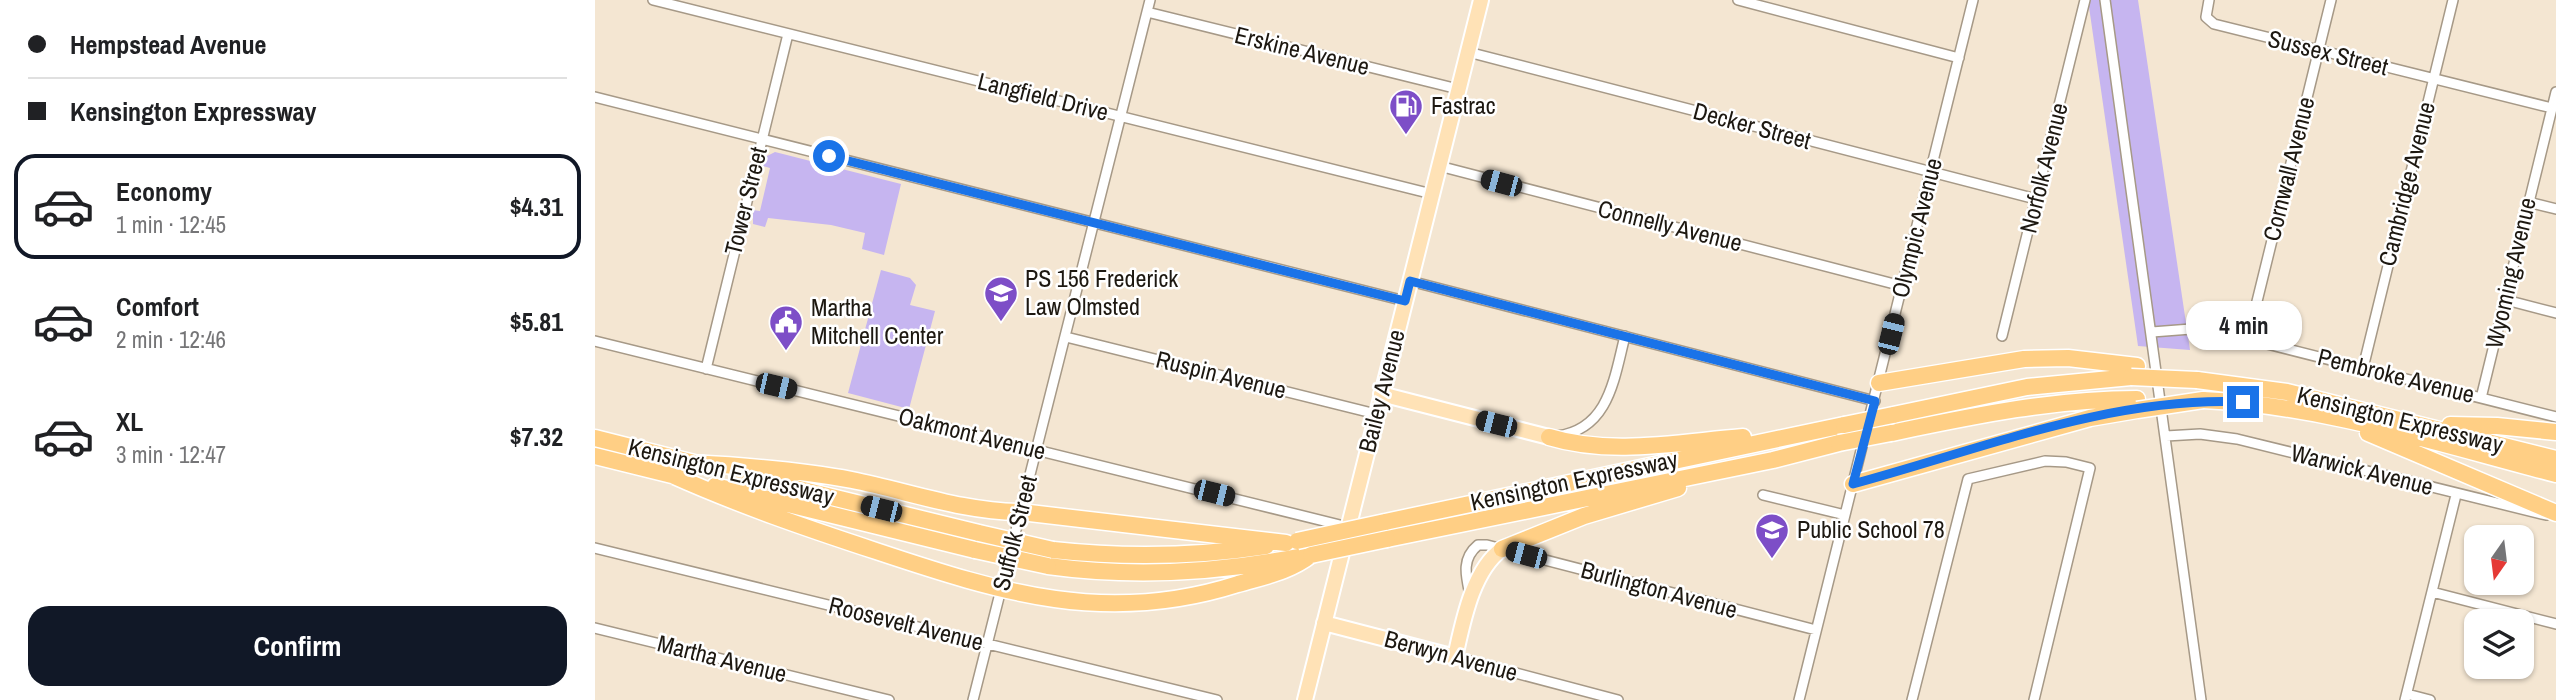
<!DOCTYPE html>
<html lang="en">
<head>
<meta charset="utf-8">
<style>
  :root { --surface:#fff; --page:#f6f6f6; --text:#202124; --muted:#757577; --line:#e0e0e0; --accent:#111827 }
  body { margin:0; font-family:"Archivo Narrow",sans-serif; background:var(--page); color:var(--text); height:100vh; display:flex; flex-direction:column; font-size:26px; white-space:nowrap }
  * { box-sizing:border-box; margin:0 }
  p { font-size:23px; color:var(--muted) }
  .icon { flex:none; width:38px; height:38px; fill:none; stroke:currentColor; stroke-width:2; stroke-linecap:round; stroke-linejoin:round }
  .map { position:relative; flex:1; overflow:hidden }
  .side { display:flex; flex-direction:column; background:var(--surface); width:595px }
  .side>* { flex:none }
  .banner { display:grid; align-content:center; height:154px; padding:0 28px; background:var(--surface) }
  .needle { width:46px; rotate:194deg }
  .fabs { position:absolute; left:1869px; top:525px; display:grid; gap:14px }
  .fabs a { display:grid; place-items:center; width:70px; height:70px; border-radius:14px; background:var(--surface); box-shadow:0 2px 5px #0004; font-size:35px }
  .end { position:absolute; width:32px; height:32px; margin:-16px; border:9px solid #1a73e8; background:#fff; box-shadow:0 0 0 4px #fff }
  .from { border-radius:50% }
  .bubble { position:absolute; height:49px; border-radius:21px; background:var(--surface); box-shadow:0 2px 5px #0004; font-size:23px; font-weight:700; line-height:49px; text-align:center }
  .car { position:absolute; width:21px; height:42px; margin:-21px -10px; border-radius:9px; box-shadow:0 0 5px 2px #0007; background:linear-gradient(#222 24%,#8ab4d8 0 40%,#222 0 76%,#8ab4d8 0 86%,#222 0) }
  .banner b { display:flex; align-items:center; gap:24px; height:66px; font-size:26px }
  .banner b+b { border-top:2px solid var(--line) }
  .banner i { width:18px; height:18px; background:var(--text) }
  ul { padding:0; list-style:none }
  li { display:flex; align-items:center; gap:21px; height:105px; margin:0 14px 10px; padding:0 14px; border:4px solid transparent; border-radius:21px }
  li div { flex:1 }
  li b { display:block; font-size:26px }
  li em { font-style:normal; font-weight:700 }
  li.selected { border-color:var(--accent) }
  li>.icon { width:63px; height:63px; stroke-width:1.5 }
  .action { display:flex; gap:14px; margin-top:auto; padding:14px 28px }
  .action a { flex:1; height:80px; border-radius:21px; background:var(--accent); color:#fff; font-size:28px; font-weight:700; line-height:80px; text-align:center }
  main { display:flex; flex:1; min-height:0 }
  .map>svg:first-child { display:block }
</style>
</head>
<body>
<main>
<section class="side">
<div class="banner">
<b><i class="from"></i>Hempstead Avenue</b>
<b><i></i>Kensington Expressway</b>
</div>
<ul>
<li class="selected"><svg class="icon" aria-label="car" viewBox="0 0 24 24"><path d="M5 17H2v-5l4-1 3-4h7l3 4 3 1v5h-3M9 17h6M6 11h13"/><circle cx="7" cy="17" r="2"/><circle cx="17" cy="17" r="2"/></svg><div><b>Economy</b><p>1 min · 12:45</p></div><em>$4.31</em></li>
<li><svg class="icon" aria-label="car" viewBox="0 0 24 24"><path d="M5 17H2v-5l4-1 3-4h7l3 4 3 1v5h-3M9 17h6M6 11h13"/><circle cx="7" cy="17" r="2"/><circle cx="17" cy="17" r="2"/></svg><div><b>Comfort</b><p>2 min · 12:46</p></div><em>$5.81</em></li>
<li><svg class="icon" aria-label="car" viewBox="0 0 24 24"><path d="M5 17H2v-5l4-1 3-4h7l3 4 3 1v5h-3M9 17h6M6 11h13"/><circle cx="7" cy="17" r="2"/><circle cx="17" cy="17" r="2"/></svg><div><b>XL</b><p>3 min · 12:47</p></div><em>$7.32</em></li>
</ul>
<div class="action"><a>Confirm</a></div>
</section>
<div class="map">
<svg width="1961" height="700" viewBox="0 0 1961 700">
  <rect width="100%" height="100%" fill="#f4e6d2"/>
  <!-- green -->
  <path fill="#c6b5f0" d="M 1493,0 L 1543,0 L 1595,350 L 1543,346 Z
    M 180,152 L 306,184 L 289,255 L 267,249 L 270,233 L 236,225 L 173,218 L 170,227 L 158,224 L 158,210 L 165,211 L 175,168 L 168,166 L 170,157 Z
    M 286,270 L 315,278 L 321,285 L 315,305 L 340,311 L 314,409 L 253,393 Z"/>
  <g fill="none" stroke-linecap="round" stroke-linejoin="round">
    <!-- street casing -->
    <g stroke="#a69987" stroke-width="12">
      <path id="street" d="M 58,0 L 837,194
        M 1143,0 L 1364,58
        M 1510,0 L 1606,700
        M 1614,0 L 1611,17 L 1619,24 L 1957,108
        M 552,12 L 863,89
        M 873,52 L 1441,199
        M 0,97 L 810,301
        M 844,166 L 1307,286
        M 1933,202 L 1961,209
        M 815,281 L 1280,401
        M 1911,300 L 1961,313
        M 1557,332 L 1596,329 L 1625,332 L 1961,417
        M 1407,336 L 1490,0
        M 471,337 L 781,414
        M 1653,338 L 1736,0
        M 0,341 L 753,527
        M 1768,368 L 1858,0
        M 111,369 L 193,34
        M 1886,398 L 1961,92
        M 962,436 C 1014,429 1019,379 1030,336
        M 1571,436 L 1605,434 L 1642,439 L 1951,515
        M 1168,495 L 1250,515
        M 0,548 L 622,700
        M 1837,592 L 1961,624
        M 875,595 C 871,576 866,559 883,545 L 892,545 L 1221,630
        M 0,628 L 294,700
        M 860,657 L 1023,700
        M 1812,694 L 1835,700
        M 378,700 L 555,0
        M 1204,700 L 1378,0
        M 1317,700 L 1373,479 L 1450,461 L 1471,462 L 1495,468 L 1439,700
        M 1810,700 L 1861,495"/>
    </g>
    <!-- primary casing -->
    <g stroke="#fff" stroke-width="18">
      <path id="primary" d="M 786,394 L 954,437
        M 729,623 L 860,657 C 868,622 877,571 907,549
        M 710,700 L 886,0"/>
    </g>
    <!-- highway casing -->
    <g stroke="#fff" stroke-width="19">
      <path id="highway" d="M 1602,380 L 1692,392 L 1961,459
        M 1284,383 L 1429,359 L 1473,358 L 1542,366
        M 1608,400 C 1728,405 1845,444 1961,474
        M 1298,415 L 1432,387 L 1536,377
        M 1855,425 L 1902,426 L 1961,432
        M 1296,433 C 1378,416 1458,399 1542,399
        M 1773,433 L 1961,513
        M 954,437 C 1016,456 1085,442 1148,437
        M 0,438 L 107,465
        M 0,456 L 85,477
        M 97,463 C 151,466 204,470 257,480 C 313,491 368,512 426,512 L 691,543
        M 142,474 L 384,533
        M 77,475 C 144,505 211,528 281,551 C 407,593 512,626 643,584 C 670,576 694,572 716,555
        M 1258,484 L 1495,418 L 1542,410
        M 120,486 L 380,550
        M 790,522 L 1249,425
        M 792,539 L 1178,460 L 1244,443
        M 907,549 L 989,516 L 1083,488
        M 458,550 C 531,558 599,557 671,546
        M 453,566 C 540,578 623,573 708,556"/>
    </g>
    <!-- street -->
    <use href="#street" stroke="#fff" stroke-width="9"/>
    <!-- primary -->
    <use href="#primary" stroke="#ffe2b6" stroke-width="14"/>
    <!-- highway -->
    <use href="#highway" stroke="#ffcf85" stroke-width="16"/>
    <!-- highway-bridge casing -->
    <g stroke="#fff" stroke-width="19" stroke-linecap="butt">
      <path id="highway-bridge" d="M 1536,377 L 1602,380
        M 1542,410 L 1608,400
        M 1249,425 L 1298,415
        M 1244,443 L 1296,433
        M 384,533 L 458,550
        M 702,541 L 790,522
        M 380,550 L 453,566
        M 716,555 L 792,539"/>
    </g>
    <!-- highway-bridge -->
    <use href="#highway-bridge" stroke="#ffcf85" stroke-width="16"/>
  </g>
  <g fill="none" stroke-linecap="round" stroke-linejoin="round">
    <!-- route -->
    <path stroke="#1a73e8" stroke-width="9" d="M 234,156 L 810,301 L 815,281 L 1280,401 L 1258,484 C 1384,450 1516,396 1648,402"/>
  </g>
  <!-- icons -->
  <defs>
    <g id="fuel-pin" transform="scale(1.75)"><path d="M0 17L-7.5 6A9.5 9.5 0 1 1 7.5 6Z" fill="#7d4ec7" stroke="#fff"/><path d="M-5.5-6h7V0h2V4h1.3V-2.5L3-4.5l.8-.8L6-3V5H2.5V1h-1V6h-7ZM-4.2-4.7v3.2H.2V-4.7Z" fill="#fff"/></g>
    <g id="school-pin" transform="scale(1.75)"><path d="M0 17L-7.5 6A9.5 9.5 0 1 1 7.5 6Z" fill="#7d4ec7" stroke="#fff"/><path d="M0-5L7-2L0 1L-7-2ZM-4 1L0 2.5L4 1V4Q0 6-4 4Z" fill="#fff"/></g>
    <g id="civic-pin" transform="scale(1.75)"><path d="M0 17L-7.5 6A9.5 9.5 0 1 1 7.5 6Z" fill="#7d4ec7" stroke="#fff"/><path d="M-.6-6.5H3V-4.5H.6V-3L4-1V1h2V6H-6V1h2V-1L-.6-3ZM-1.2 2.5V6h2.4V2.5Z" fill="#fff"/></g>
  </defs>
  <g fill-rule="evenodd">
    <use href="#fuel-pin" x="811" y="106"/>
    <use href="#school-pin" x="406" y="293"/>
    <use href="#civic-pin" x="191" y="322"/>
    <use href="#school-pin" x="1177" y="530"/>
  </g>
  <g text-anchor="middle" stroke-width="5" stroke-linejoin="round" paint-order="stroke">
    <!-- street labels -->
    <g font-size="24" fill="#1d1811" stroke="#fff">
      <text transform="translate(707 51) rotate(14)" y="8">Erskine Avenue</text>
      <text transform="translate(1733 53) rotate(14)" y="8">Sussex Street</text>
      <text transform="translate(448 97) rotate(14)" y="8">Langfield Drive</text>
      <text transform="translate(1157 126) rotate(15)" y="8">Decker Street</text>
      <text transform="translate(1449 168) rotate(-76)" y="8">Norfolk Avenue</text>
      <text transform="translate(1694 169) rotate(-76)" y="8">Cornwall Avenue</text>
      <text transform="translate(1812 184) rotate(-76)" y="8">Cambridge Avenue</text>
      <text transform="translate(151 201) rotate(-76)" y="8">Tower Street</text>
      <text transform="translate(1075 226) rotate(14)" y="8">Connelly Avenue</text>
      <text transform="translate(1322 228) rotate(-76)" y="8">Olympic Avenue</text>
      <text transform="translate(1916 273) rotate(-77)" y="8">Wyoming Avenue</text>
      <text transform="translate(626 375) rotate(14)" y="8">Ruspin Avenue</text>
      <text transform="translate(1801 376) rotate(14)" y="8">Pembroke Avenue</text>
      <text transform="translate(787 391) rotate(-76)" y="8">Bailey Avenue</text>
      <text transform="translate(1805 420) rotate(14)" y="8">Kensington Expressway</text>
      <text transform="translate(377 434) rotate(14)" y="8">Oakmont Avenue</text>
      <text transform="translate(1767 470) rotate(14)" y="8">Warwick Avenue</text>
      <text transform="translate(136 472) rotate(14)" y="8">Kensington Expressway</text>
      <text transform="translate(979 481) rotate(-12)" y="8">Kensington Expressway</text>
      <text transform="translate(420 533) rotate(-76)" y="8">Suffolk Street</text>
      <text transform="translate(1064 590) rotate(15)" y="8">Burlington Avenue</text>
      <text transform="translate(311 624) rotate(14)" y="8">Roosevelt Avenue</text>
      <text transform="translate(856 656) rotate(15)" y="8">Berwyn Avenue</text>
      <text transform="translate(127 659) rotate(14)" y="8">Martha Avenue</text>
    </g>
    <!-- poi labels -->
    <g font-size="24" fill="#1d1811" stroke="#fff" text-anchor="start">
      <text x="836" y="114">Fastrac</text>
      <text x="430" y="287">PS 156 Frederick<tspan x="430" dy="28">Law Olmsted</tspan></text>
      <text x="216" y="316">Martha<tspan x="216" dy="28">Mitchell Center</tspan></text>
      <text x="1202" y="538">Public School 78</text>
    </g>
  </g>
</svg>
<div class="fabs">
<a><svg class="needle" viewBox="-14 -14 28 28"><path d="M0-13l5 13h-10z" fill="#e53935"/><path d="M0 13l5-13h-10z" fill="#757577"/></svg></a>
<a><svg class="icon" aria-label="layers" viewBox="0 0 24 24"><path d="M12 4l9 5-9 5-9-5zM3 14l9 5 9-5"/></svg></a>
</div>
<i class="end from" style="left:234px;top:156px"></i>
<i class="end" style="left:1648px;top:402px"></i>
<div class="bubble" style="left:1591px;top:301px;width:116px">4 min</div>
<i class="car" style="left:906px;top:183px;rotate:285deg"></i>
<i class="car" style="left:1296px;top:334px;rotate:14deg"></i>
<i class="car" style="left:181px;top:386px;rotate:103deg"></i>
<i class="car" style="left:901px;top:424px;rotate:284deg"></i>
<i class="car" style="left:619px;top:493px;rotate:104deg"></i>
<i class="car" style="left:286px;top:509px;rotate:284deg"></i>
<i class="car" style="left:931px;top:555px;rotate:285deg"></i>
</div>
</main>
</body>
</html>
